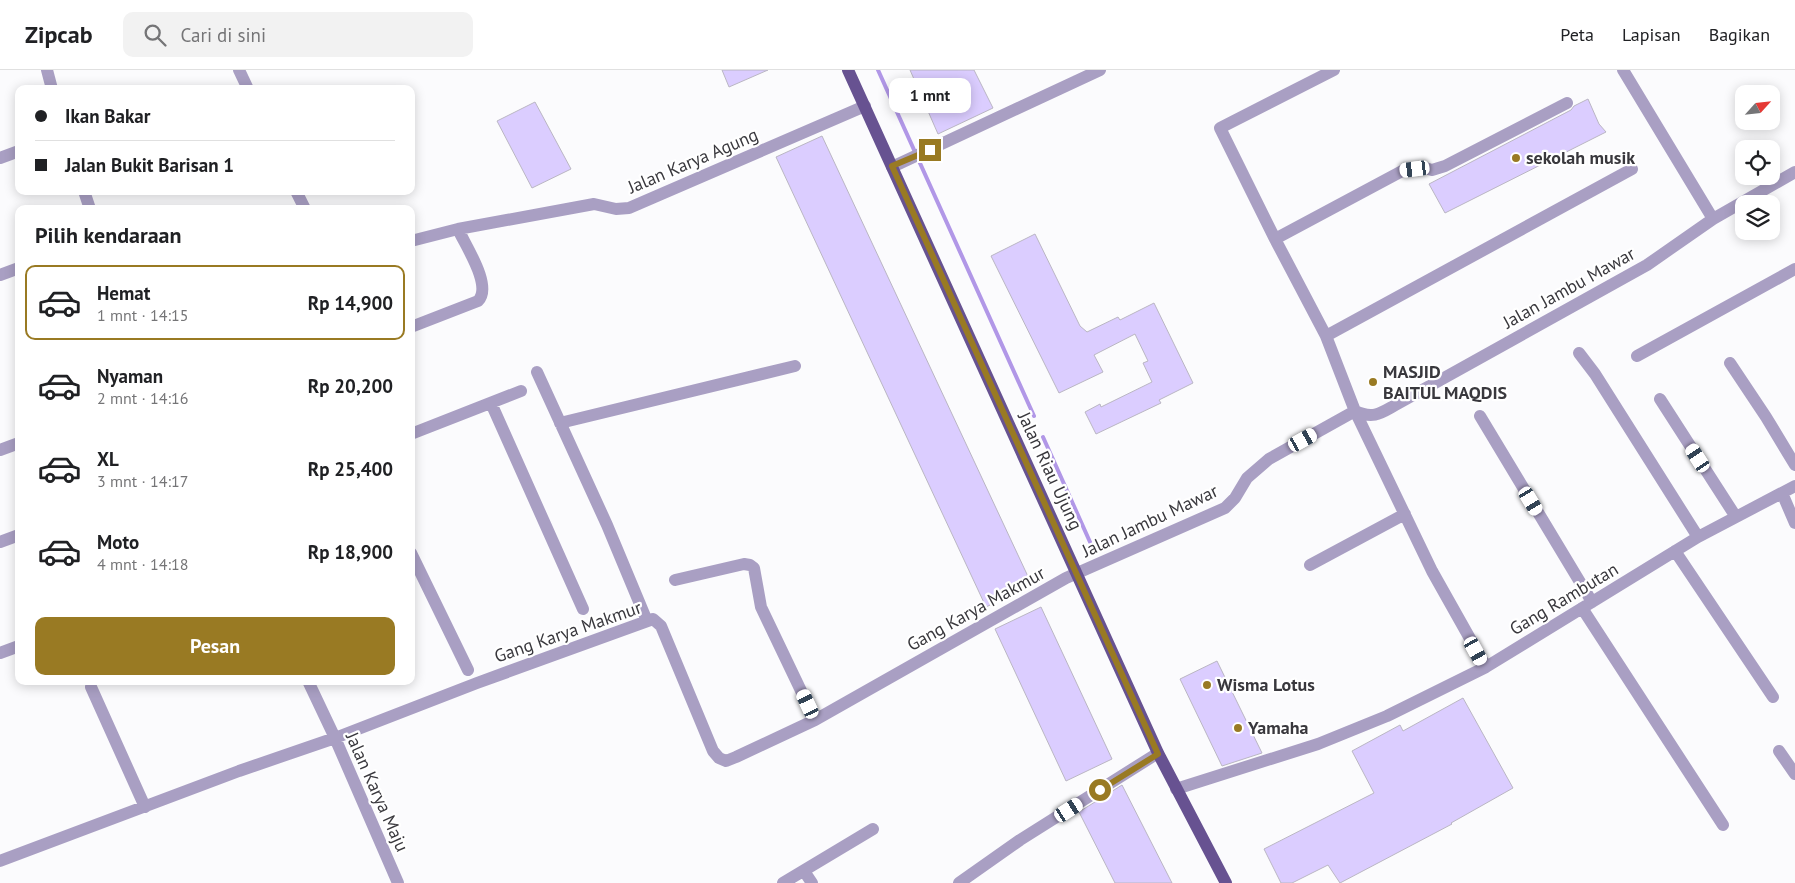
<!DOCTYPE html>
<html lang="id">
<head>
<meta charset="utf-8">
<style>
  :root { --surface:#fff; --page:#f2f2f2; --text:#202124; --muted:#757577; --line:#e0e0e0; --accent:#997a23 }
  body { margin:0; font-family:"PT Sans",sans-serif; background:var(--page); color:var(--text); height:100vh; display:flex; flex-direction:column; font-size:19px; white-space:nowrap }
  * { box-sizing:border-box; margin:0 }
  p { font-size:16px; color:var(--muted) }
  .icon { flex:none; width:28px; height:28px; fill:none; stroke:currentColor; stroke-width:2; stroke-linecap:round; stroke-linejoin:round }
  .map { position:relative; flex:1; overflow:hidden }
  .side { position:absolute; left:15px; top:135px; width:400px; height:480px; display:flex; flex-direction:column; background:var(--surface); border-radius:10px; box-shadow:0 2px 12px #0003 }
  .side>* { flex:none }
  .banner { position:absolute; left:15px; top:15px; width:400px; height:110px; border-radius:10px; box-shadow:0 2px 12px #0003; display:grid; align-content:center; height:110px; padding:0 20px; background:var(--surface) }
  .needle { width:32px; rotate:63deg }
  .fabs { position:absolute; left:1735px; top:15px; display:grid; gap:10px }
  .fabs a { display:grid; place-items:center; width:45px; height:45px; border-radius:10px; background:var(--surface); box-shadow:0 2px 12px #0003; font-size:25px }
  .end { position:absolute; width:22px; height:22px; margin:-11px; border:6px solid #997a23; background:#fff; box-shadow:0 0 0 2px #fff }
  .from { border-radius:50% }
  .bubble { position:absolute; height:35px; border-radius:10px; background:var(--surface); box-shadow:0 2px 12px #0003; font-size:16px; font-weight:600; line-height:35px; text-align:center }
  .car { position:absolute; width:15px; height:30px; margin:-15px -8px; border-radius:6px; box-shadow:0 0 4px 1px #0007; background:linear-gradient(#fff 24%,#345 0 40%,#fff 0 76%,#345 0 86%,#fff 0) }
  .banner b { display:flex; align-items:center; gap:18px; height:48px; font-size:19px }
  .banner b+b { border-top:1px solid var(--line) }
  .banner i { width:12px; height:12px; background:var(--text) }
  ul { padding:0; list-style:none }
  li { display:flex; align-items:center; gap:15px; height:75px; margin:0 10px 8px; padding:0 10px; border:2px solid transparent; border-radius:10px }
  li div { flex:1 }
  li b { display:block; font-size:19px }
  li em { font-style:normal; font-weight:600 }
  li.current { border-color:var(--accent) }
  li>.icon { width:45px; height:45px; stroke-width:1.5 }
  h2 { padding:0 20px; font-size:22px; line-height:60px }
  .primary-button { display:flex; gap:10px; margin-top:auto; padding:10px 20px }
  .primary-button a { flex:1; height:58px; border-radius:10px; background:var(--accent); color:#fff; font-size:20px; font-weight:600; line-height:58px; text-align:center }
  header { display:flex; align-items:center; gap:30px; box-sizing:border-box; height:70px; padding:0 25px; background:var(--surface); border-bottom:1px solid var(--line) }
  header strong { font-size:24px }
  nav { display:flex; gap:28px; margin-inline-start:auto; font-size:18px }
  .search { width:350px; height:45px; background:var(--page); display:flex; align-items:center; gap:12px; box-sizing:border-box; padding:0 18px; border-radius:10px; color:var(--muted); font-size:19px }
  .map>svg:first-child { display:block }
</style>
</head>
<body>
<header>
<strong>Zipcab</strong>
<div class="search"><svg class="icon" aria-label="search" viewBox="0 0 24 24"><circle cx="10" cy="10" r="6"/><path d="M15 15l6 6"/></svg>Cari di sini</div>
<nav><a>Peta</a><a>Lapisan</a><a>Bagikan</a></nav>
</header>
<div class="map">
<svg width="1795" height="813" viewBox="0 0 1795 813">
  <rect width="100%" height="100%" fill="#fbfbfd"/>
  <g fill="none" stroke-linecap="round" stroke-linejoin="round">
    <!-- stream -->
    <path stroke="#b197e7" stroke-width="4" d="M 878,0 L 1034,346
      M 1043,367 L 1090,472"/>
  </g>
  <!-- building -->
  <path fill="#dbcdff" stroke="#bab6c3" d="M 722,0 L 768,0 L 729,17 Z
    M 910,0 L 974,0 L 993,38 L 938,64 Z
    M 1588,29 L 1599,54 L 1606,62 L 1445,143 L 1429,114 L 1571,40 L 1574,36 Z
    M 535,32 L 571,99 L 532,118 L 497,51 Z
    M 822,66 L 1032,515 L 986,537 L 776,87 Z
    M 1035,164 L 1080,256 L 1087,262 L 1118,247 L 1120,250 L 1154,233 L 1193,313 L 1159,330 L 1161,333 L 1096,364 L 1085,342 L 1100,334 L 1101,337 L 1152,312 L 1143,293 L 1148,291 L 1135,264 L 1094,285 L 1103,302 L 1059,323 L 991,186 Z
    M 1041,537 L 1112,689 L 1066,711 L 995,559 Z
    M 1217,591 L 1262,683 L 1222,696 L 1180,609 Z
    M 1463,628 L 1513,718 L 1451,753 L 1452,754 L 1340,813 L 1328,795 L 1292,813 L 1281,813 L 1264,779 L 1374,723 L 1352,681 L 1400,655 L 1403,661 Z
    M 1122,715 L 1172,813 L 1115,813 L 1079,742 Z"/>
  <g fill="none" stroke-linecap="round" stroke-linejoin="round">
    <!-- minor -->
    <path stroke="#a99fc3" stroke-width="12" d="M 47,0 L 52,19
      M 239,0 L 248,19
      M 1334,0 L 1220,58 L 1275,169 L 1326,266 L 1355,341 L 1432,501 L 1486,597
      M 1623,0 L 1713,149
      M 0,88 L 19,81
      M 892,97 L 1100,0
      M 84,121 L 90,139
      M 296,121 L 305,139
      M 1275,169 L 1404,100 L 1425,98 L 1432,100 L 1445,96 L 1567,33
      M 411,171 L 458,159 L 594,134 L 616,139 L 629,138 L 865,36
      M 0,205 L 19,198
      M 411,257 L 478,231 C 493,216 465,175 458,159
      M 1326,266 L 1632,99
      M 1579,283 L 1595,304 L 1698,467
      M 1637,286 L 1795,199
      M 1730,293 L 1766,347 L 1795,395
      M 537,302 L 607,455 L 647,551
      M 1660,329 L 1736,447
      M 491,333 L 583,539
      M 1480,346 L 1592,532
      M 560,353 L 795,296
      M 411,364 L 521,321
      M 0,380 L 19,373
      M 1782,423 L 1795,453
      M 0,472 L 19,465
      M 1675,481 L 1773,627
      M 411,483 L 468,600
      M 1310,495 L 1405,444
      M 675,510 L 744,494 L 750,495 L 754,498 L 761,537 L 815,650
      M 1582,538 L 1723,755
      M 0,583 L 19,576
      M 308,611 L 335,668 L 398,813
      M 91,617 L 145,737
      M 1779,681 L 1795,704
      M 1176,719 L 1318,674 L 1387,646 L 1486,597 L 1698,467 L 1795,416
      M 0,791 L 239,701 L 335,668 L 477,613 L 653,549 L 661,556 L 713,681 L 719,688 L 726,691 L 736,687 L 815,650 L 1066,508 L 1225,438 L 1235,428 L 1247,408 L 1269,389 L 1355,341 C 1375,350 1382,342 1399,333 L 1647,195 L 1713,149 L 1795,102
      M 804,801 L 812,813
      M 783,813 L 873,759
      M 959,813 L 1020,770 L 1158,683"/>
    <!-- major -->
    <path stroke="#675291" stroke-width="12" d="M 848,0 L 1158,683 L 1226,813"/>
  </g>
  <g fill="none" stroke-linecap="round" stroke-linejoin="round">
    <!-- route -->
    <path stroke="#997a23" stroke-width="6" d="M 930,80 L 892,96 L 1158,684 L 1100,720"/>
  </g>
  <!-- markers -->
  <g fill="#997a23" stroke="#fff" stroke-width="2">
    <circle cx="1516" cy="88" r="5"/>
    <circle cx="1373" cy="312" r="5"/>
    <circle cx="1207" cy="615" r="5"/>
    <circle cx="1238" cy="658" r="5"/>
  </g>
  <g text-anchor="middle" stroke-width="4.5" stroke-linejoin="round" paint-order="stroke">
    <!-- poi labels -->
    <g font-size="18" font-weight="bold" fill="#39383d" stroke="#fff" text-anchor="start">
      <text x="1526" y="94">sekolah musik</text>
      <text x="1383" y="308">MASJID<tspan x="1383" dy="21">BAITUL MAQDIS</tspan></text>
      <text x="1217" y="621">Wisma Lotus</text>
      <text x="1248" y="664">Yamaha</text>
    </g>
    <!-- street labels -->
    <g font-size="18" fill="#39383d" stroke="#fff">
      <text transform="translate(693 91) rotate(-23)" y="6">Jalan Karya Agung</text>
      <text transform="translate(1569 218) rotate(-29)" y="6">Jalan Jambu Mawar</text>
      <text transform="translate(1050 401) rotate(65)" y="6">Jalan Riau Ujung</text>
      <text transform="translate(1150 451) rotate(-25)" y="6">Jalan Jambu Mawar</text>
      <text transform="translate(1564 529) rotate(-31)" y="6">Gang Rambutan</text>
      <text transform="translate(976 539) rotate(-29)" y="6">Gang Karya Makmur</text>
      <text transform="translate(568 562) rotate(-19)" y="6">Gang Karya Makmur</text>
      <text transform="translate(377 722) rotate(66)" y="6">Jalan Karya Maju</text>
    </g>
  </g>
</svg>
<div class="fabs">
<a><svg class="needle" viewBox="-14 -14 28 28"><path d="M0-13l5 13h-10z" fill="#e53935"/><path d="M0 13l5-13h-10z" fill="#757577"/></svg></a>
<a><svg class="icon" aria-label="locate" viewBox="0 0 24 24"><circle cx="12" cy="12" r="6"/><path d="M12 2v4M12 18v4M2 12h4M18 12h4"/></svg></a>
<a><svg class="icon" aria-label="layers" viewBox="0 0 24 24"><path d="M12 4l9 5-9 5-9-5zM3 14l9 5 9-5"/></svg></a>
</div>
<i class="end from" style="left:1100px;top:720px"></i>
<i class="end" style="left:930px;top:80px"></i>
<div class="bubble" style="left:889px;top:8px;width:82px">1 mnt</div>
<i class="car" style="left:1415px;top:99px;rotate:263deg"></i>
<i class="car" style="left:1303px;top:370px;rotate:61deg"></i>
<i class="car" style="left:1698px;top:388px;rotate:327deg"></i>
<i class="car" style="left:1531px;top:431px;rotate:149deg"></i>
<i class="car" style="left:1476px;top:581px;rotate:151deg"></i>
<i class="car" style="left:808px;top:634px;rotate:335deg"></i>
<i class="car" style="left:1069px;top:740px;rotate:58deg"></i>
<div class="banner">
<b><i class="from"></i>Ikan Bakar</b>
<b><i></i>Jalan Bukit Barisan 1</b>
</div>
<section class="side">
<h2>Pilih kendaraan</h2>
<ul>
<li class="current"><svg class="icon" aria-label="car" viewBox="0 0 24 24"><path d="M5 17H2v-5l4-1 3-4h7l3 4 3 1v5h-3M9 17h6M6 11h13"/><circle cx="7" cy="17" r="2"/><circle cx="17" cy="17" r="2"/></svg><div><b>Hemat</b><p>1 mnt · 14:15</p></div><em>Rp 14,900</em></li>
<li><svg class="icon" aria-label="car" viewBox="0 0 24 24"><path d="M5 17H2v-5l4-1 3-4h7l3 4 3 1v5h-3M9 17h6M6 11h13"/><circle cx="7" cy="17" r="2"/><circle cx="17" cy="17" r="2"/></svg><div><b>Nyaman</b><p>2 mnt · 14:16</p></div><em>Rp 20,200</em></li>
<li><svg class="icon" aria-label="car" viewBox="0 0 24 24"><path d="M5 17H2v-5l4-1 3-4h7l3 4 3 1v5h-3M9 17h6M6 11h13"/><circle cx="7" cy="17" r="2"/><circle cx="17" cy="17" r="2"/></svg><div><b>XL</b><p>3 mnt · 14:17</p></div><em>Rp 25,400</em></li>
<li><svg class="icon" aria-label="car" viewBox="0 0 24 24"><path d="M5 17H2v-5l4-1 3-4h7l3 4 3 1v5h-3M9 17h6M6 11h13"/><circle cx="7" cy="17" r="2"/><circle cx="17" cy="17" r="2"/></svg><div><b>Moto</b><p>4 mnt · 14:18</p></div><em>Rp 18,900</em></li>
</ul>
<div class="primary-button"><a>Pesan</a></div>
</section>
</div>
</body>
</html>
